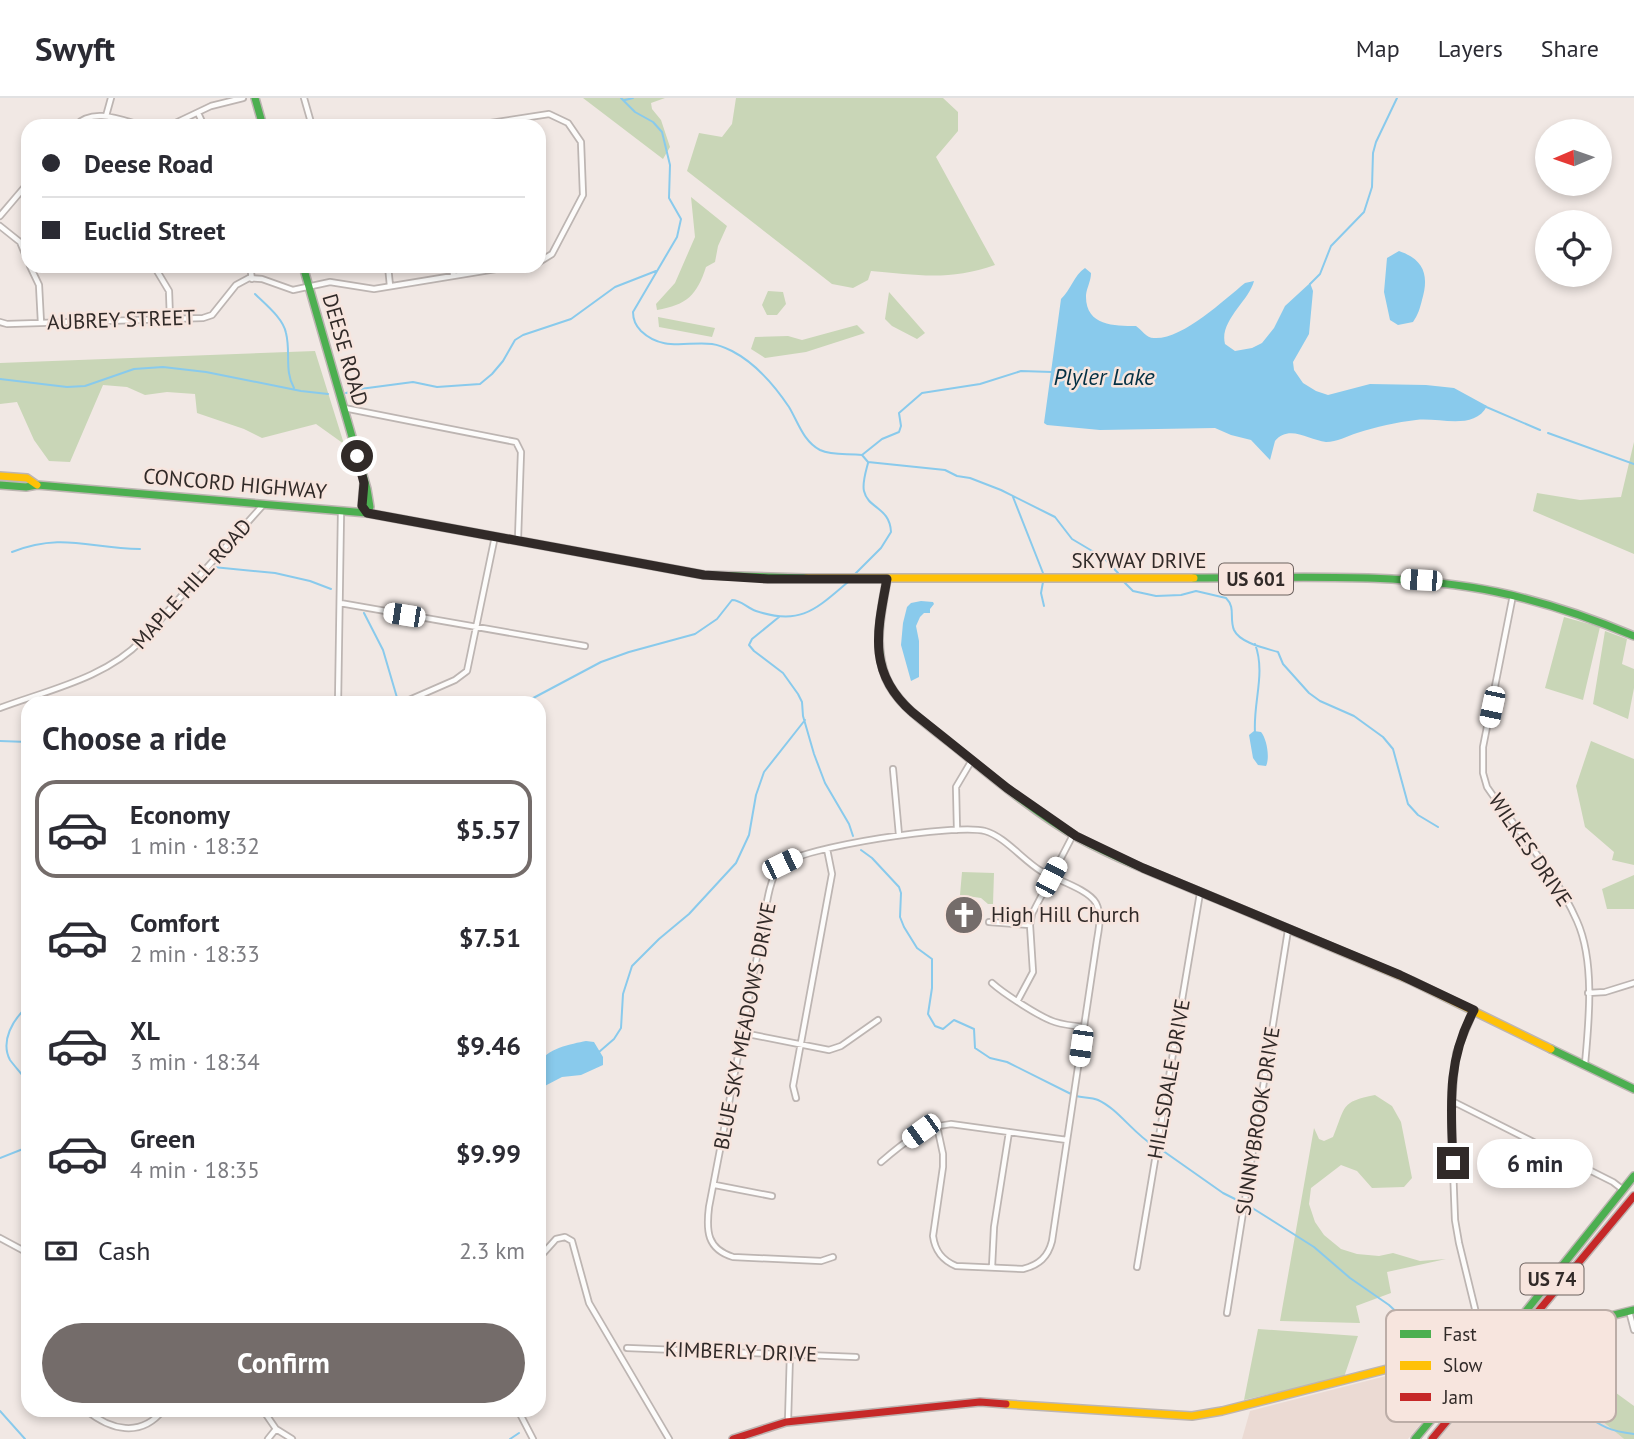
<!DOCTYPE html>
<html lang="en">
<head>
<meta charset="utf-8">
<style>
  :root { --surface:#fff; --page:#f2f2f3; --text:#2b2b33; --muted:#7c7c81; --line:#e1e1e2; --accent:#746c6a }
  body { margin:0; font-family:"PT Sans",sans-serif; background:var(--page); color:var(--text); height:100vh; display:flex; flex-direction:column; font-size:26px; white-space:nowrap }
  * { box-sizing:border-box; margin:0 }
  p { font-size:23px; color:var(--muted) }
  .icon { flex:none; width:38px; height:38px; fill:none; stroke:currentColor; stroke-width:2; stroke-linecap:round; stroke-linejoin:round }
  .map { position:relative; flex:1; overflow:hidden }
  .sheet { position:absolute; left:21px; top:598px; width:525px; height:721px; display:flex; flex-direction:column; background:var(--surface); border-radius:21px; box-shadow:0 4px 10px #0003 }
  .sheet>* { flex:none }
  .guide { position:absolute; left:21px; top:21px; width:525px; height:154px; border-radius:21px; box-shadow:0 4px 10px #0003; display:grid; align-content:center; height:154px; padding:0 21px; background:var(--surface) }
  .needle { width:46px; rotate:268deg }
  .controls { position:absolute; left:1535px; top:21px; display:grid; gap:14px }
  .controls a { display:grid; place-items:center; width:77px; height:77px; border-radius:50%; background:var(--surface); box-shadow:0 4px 10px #0003; font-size:35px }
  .end { position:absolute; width:32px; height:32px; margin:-16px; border:9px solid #312a28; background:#fff; box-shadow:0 0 0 4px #fff }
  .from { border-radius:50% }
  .bubble { position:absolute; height:49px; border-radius:24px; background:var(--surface); box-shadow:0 4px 10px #0003; font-size:23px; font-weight:700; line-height:49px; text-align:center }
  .car { position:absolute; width:21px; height:42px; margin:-21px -10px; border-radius:9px; box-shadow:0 0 5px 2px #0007; background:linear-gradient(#fff 24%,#345 0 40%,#fff 0 76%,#345 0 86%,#fff 0) }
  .guide b { display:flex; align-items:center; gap:24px; height:66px; font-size:26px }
  .guide b+b { border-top:2px solid var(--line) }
  .guide i { width:18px; height:18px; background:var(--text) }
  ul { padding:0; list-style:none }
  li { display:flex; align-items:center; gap:21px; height:98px; margin:0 14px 10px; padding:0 7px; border:4px solid transparent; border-radius:21px }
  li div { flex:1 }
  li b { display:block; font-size:26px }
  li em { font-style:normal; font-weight:700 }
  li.on { border-color:var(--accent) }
  li>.icon { width:63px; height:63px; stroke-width:1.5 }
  h2 { padding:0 21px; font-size:32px; line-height:84px }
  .pay { display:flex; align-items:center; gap:18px; height:77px; padding:0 21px; font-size:26px }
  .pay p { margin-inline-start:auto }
  .cta { display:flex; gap:14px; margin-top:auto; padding:14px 21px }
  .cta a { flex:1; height:80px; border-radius:42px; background:var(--accent); color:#fff; font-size:28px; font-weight:700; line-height:80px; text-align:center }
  header { display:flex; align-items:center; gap:42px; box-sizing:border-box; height:98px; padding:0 35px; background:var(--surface); border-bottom:2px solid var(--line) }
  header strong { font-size:33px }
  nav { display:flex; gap:38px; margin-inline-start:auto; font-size:24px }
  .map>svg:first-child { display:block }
</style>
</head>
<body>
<header>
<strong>Swyft</strong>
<nav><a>Map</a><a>Layers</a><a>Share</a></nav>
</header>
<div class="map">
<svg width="1634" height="1341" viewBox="0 0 1634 1341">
  <rect width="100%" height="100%" fill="#f1e8e4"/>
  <!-- built -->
  <path fill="#ebdad3" d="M 1510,1248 L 1624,1341 L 1435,1341 Z
    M 1421,1269 L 1433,1269 L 1456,1283 L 1408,1341 L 1242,1341 L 1250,1313 Z"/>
  <!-- green -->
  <path fill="#c9d6b7" d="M 583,0 L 665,0 L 651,5 L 652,11 L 661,22 L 670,49 L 663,61 Z
    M 736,0 L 943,0 L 958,14 L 958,33 L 936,59 L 995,167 C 950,183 917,177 871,173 L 868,182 L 853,190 L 832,186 L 687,73 L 699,35 L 722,39 L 732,26 Z
    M 691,99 L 727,128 L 718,148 L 715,164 L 706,169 C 697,197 687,207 657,212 L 656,206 L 675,185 L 695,139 Z
    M 768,193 L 783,194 L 786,206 L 777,217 L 767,217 L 762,207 Z
    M 889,194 L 925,235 L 917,241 L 892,228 L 885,221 Z
    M 658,219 L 715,230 L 712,239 L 659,229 Z
    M 857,227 L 865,235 L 806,254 L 765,260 L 751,251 L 755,239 L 788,238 L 802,242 Z
    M 315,253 L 344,346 L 316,326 L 262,340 L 244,331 L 197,315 L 195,296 L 167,294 L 145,297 L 127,289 L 103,287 L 70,364 L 49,363 L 34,342 L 17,304 L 0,306 L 0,265 Z
    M 1634,344 L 1634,456 L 1533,413 L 1537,395 L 1580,402 L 1621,399 Z
    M 1564,519 L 1600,529 L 1583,602 L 1545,590 Z
    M 1605,533 L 1627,541 L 1622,566 L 1634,571 L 1634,590 L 1628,621 L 1593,606 Z
    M 1591,643 L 1634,661 L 1634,767 L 1612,762 L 1614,754 L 1585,729 L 1576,688 Z
    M 962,774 L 994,775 L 993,806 L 988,806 L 981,800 L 960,797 Z
    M 1634,777 L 1634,811 L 1607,811 L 1602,791 Z
    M 1375,997 L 1392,1008 L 1401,1024 L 1412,1080 L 1404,1089 L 1372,1090 L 1357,1073 L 1341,1067 L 1311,1090 L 1309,1106 L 1315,1124 L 1324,1137 L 1341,1151 L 1357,1156 L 1379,1158 L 1393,1155 L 1420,1163 L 1446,1161 L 1387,1174 L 1391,1195 L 1356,1208 L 1360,1225 L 1280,1223 L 1314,1030 L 1319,1041 L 1324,1043 L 1333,1039 C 1346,1008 1340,1004 1375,997 Z
    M 1599,1228 L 1612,1292 L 1634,1308 L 1634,1341 L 1624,1341 L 1536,1269 L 1591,1258 L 1584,1231 Z
    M 1258,1231 L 1358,1238 L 1344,1279 L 1244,1302 Z"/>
  <!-- water -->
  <path fill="#89caec" d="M 1399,153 C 1425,162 1429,178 1422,202 C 1420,210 1418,217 1413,224 L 1398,227 L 1390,222 L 1384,194 L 1387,160 Z
    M 1085,170 L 1091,175 C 1091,183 1087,189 1086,197 C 1085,228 1114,228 1136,228 C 1142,232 1146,240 1154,240 C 1182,242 1224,202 1245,185 L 1254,183 C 1249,203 1219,223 1225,246 L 1235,253 L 1252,250 L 1262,245 L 1274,230 L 1285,208 L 1310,185 L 1313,193 L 1309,236 L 1293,264 L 1294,272 L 1303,285 L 1316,293 L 1328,297 L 1370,286 L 1426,287 L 1454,290 L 1487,308 C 1474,333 1439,319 1416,322 C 1397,324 1376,329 1357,335 C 1347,338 1337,344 1326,344 C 1309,342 1289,326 1275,343 L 1270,362 L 1251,342 L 1231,337 L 1215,330 L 1100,332 L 1047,327 L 1044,325 L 1061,201 C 1071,192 1074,177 1085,170 Z
    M 921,503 L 933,504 L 934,506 L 930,511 L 930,515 L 924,515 L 920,519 L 916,528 L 919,543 L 919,579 L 911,583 L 901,547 L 903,525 L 907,509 L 911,505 Z
    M 1254,633 L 1261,634 C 1267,641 1270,660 1266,668 L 1258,667 L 1253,660 L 1249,637 Z
    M 586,943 L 594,944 L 603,959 L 603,967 L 581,977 L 562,979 L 539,991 C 539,984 537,973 539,967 C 545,950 572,946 586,943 Z"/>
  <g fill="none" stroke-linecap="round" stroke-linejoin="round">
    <!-- stream -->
    <path stroke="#89caec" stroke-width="2" d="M 621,0 L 635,14 L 653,24 L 662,34 L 670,67 L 669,100 L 681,121 L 677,139 L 633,214 C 633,222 636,228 641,233 C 663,254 687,243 712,246 C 719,247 726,250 732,253 C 755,265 775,288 789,309 C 798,324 803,343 820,352 C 833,358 848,355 862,357 L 868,364
      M 625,2 L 633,0
      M 1310,186 L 1320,176 L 1331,148 L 1364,114 L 1372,89 L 1373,55 L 1376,44 L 1397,0
      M 255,196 C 265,206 283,220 286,235 C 291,255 284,272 294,290
      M 0,281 L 67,289 L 85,288 L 134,271 L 163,269 L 206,274 L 301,293 L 328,296
      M 346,295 L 360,291 L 413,284 L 437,289 L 480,286 L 492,276 L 503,263 L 515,242 L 523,237 L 571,221 L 615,189 L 656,173
      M 1484,308 L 1540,332
      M 1548,335 L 1634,366
      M 862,357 L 882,341 L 899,334 L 901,328 L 899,315 L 922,295 L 980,286 L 1021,273 L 1052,274
      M 868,364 L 945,372 L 957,378 L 970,380 L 1001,392 L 1055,419 L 1072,441 L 1104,460 L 1118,475
      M 1013,399 L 1043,475
      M 12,454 C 64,434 90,451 140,451
      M 213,469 L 275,475 L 310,483 L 331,491
      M 854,477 L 881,450 L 891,434 C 890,409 868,411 864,393 C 862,385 866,373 868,365
      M 1123,483 L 1133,493 L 1156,498 L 1181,497 L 1196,493 L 1226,500 C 1236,510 1229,520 1234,532 C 1240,545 1265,550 1278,554 L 1283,566 L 1309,595 L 1320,603 L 1354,618 L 1383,639 L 1393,651 L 1408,706 L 1418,717 L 1438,729
      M 1043,484 L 1041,495 L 1044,508
      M 364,515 L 383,552 L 398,603
      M 779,519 L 752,541 L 749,547 L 754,553 L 783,575 L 798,596 L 802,604 L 803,618 L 814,656 L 825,685 L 849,726 L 853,738
      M 522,606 L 601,564 L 629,554 L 695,536 L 717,521 L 732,502 C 741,502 747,510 756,513 C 801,528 816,511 848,484
      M 1255,634 C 1253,604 1266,575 1255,546
      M 0,643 L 28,644
      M 861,752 L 872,760 L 899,789 L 901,795 L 900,819 L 904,829 L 917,850 L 932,861 L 932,890 L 928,916 L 935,928 L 943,931 L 954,922 L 974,931 L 975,950 L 990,960 L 1007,964 L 1071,996
      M 28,908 C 13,921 0,943 10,962 C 16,970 23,977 28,985
      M 599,954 L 614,941 L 621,930 L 623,896 L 632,868 L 659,841 L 689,816 L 736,765 L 749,737 L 756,697 L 764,674 L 805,622
      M 1076,998 C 1083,1000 1091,999 1098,1002 C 1118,1011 1133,1035 1154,1048
      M 1159,1050 L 1223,1095 L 1241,1104
      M 0,1060 L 28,1049
      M 1246,1106 L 1314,1149 L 1350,1180 L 1389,1207 L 1419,1235
      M 1423,1239 L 1443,1258
      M 1453,1263 L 1468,1268
      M 1490,1279 L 1512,1288
      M 1551,1301 L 1568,1306 L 1578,1311
      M 0,1313 L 25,1341
      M 1583,1315 C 1602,1329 1610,1333 1634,1336
      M 510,1341 L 519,1335"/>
    <!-- street casing -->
    <g stroke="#bdb5b2" stroke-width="8">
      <path id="street" d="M 304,0 L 312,28
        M 198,15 L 204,28
        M 106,18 L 111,0
        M 75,28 C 93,9 121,22 143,28
        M 169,28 L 211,8 L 243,0
        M 471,28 L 549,16 L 568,25 L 581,44 L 583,97 L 552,156 L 539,164
        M 0,118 L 28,85
        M 0,128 L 20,144 L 28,163
        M 30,168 L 39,187 L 41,225
        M 154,168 L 169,193 L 170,221
        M 250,168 L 252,181
        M 388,168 L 390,188
        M 453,168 L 453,178
        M 0,224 L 7,226 L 203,220 L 212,217 L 236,187 L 249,180 L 262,181 L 293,192 L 330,184 L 374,191 L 514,168
        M 344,310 L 516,344 L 521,354 L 518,441
        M 1513,497 L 1483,649 L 1483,675 L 1487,689 C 1517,733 1555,773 1577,823 C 1595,863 1589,923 1585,966
        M 340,505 L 585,548
        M 338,606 L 341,414
        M 400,606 L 455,582 L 467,573 L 495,438
        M 0,610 C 48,592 106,580 142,542 L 264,406
        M 893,671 L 899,737
        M 957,732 L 956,689 L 972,662
        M 989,824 L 1030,827
        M 992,885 C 1003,895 1041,920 1055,924 C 1064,927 1074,928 1084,929
        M 1588,895 L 1605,894 L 1634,885
        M 1018,902 L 1033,874 L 1030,827 L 1032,816 L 1073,737
        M 743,935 L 829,952 L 841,948 L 878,922
        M 796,1000 L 793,988 L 832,776 L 827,751
        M 1452,1003 L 1613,1084 L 1622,1091
        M 881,1064 C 903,1045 922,1029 951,1026 L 1067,1042
        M 715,1087 L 772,1098
        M 0,1140 L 28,1155
        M 833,1159 L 821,1163 L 733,1159 C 707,1151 706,1133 709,1109 L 762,833 C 765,817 769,777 781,767 C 801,749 958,725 985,733 C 1004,738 1024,763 1041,773 C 1056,782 1088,791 1096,805 C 1102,817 1099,830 1097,842 L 1052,1143 C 1048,1159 1039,1167 1023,1171 L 956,1168 C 942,1162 935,1153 933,1138 L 943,1069 L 943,1056 L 937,1028
        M 539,1160 L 556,1141 L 565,1139 L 572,1143 L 589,1205 L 669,1341
        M 992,1169 L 994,1129 L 1009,1034
        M 1137,1169 L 1200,795
        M 1629,1213 L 1634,1232
        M 1227,1215 L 1288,832
        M 1538,1216 L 1541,1228 L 1549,1232
        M 1517,1243 L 1554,1232
        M 627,1250 L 856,1259
        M 1445,1268 L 1477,1233 L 1478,1223 L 1459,1145 L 1455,1122 L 1451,1018 L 1456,955 L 1474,913
        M 86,1312 C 110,1332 141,1340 163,1312
        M 263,1312 L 276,1331 L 292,1341
        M 518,1312 L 533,1341
        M 788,1323 L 790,1256
        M 268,1341 L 276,1331"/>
    </g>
    <!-- fast casing -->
    <g stroke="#bdb5b2" stroke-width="10">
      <path id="fast" d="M 255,0 L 263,28
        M 303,168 L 367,391 L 370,409 L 367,415
        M 0,387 L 26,389 L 37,387 L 367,415 L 704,477 L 806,480
        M 1194,480 C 1295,480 1398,474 1497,494 C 1545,504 1589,519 1634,538
        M 887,481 C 881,514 873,548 886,580 C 898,608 927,626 949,644 C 989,676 1032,713 1077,739 C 1123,764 1174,783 1222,803
        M 1551,951 L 1634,991
        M 1554,1232 L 1634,1212
        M 1415,1341 L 1466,1280 L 1514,1228 L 1634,1078"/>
    </g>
    <!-- slow casing -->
    <g stroke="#bdb5b2" stroke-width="10">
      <path id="slow" d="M 0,378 L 27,380 L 37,387
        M 364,385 L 362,408 L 367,415
        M 806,480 L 1194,480
        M 1222,803 L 1412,883 L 1551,951
        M 1006,1306 L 1192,1318 L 1222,1313 L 1399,1268 C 1434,1264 1449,1267 1476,1289"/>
    </g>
    <!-- jam casing -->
    <g stroke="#bdb5b2" stroke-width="10">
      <path id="jam" d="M 733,1341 L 786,1324 L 980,1304 L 1006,1306
        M 1432,1341 L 1634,1098"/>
    </g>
    <!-- street -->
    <use href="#street" stroke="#fdfcfb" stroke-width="4.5"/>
    <!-- fast -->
    <use href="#fast" stroke="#4caf50" stroke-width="7"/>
    <!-- slow -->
    <use href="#slow" stroke="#ffc107" stroke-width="7"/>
    <!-- jam -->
    <use href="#jam" stroke="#c62828" stroke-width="7"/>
  </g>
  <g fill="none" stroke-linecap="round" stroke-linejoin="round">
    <!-- route -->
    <path stroke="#312a28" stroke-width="9" d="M 357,358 L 364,385 L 362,408 L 367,415 L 704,477 L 768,481 L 887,481 C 877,534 867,574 912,614 L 1007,690 L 1076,738 L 1143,770 L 1400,877 L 1474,912 C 1446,963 1451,1009 1453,1065"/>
  </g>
  <!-- icons -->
  <defs>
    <g id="church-disc" transform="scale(2.0125)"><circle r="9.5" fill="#746c6a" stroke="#f7e5de"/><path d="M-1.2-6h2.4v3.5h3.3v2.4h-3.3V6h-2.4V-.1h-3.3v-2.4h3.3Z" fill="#fff"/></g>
  </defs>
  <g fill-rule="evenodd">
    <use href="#church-disc" x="964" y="817"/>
  </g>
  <g text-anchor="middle" stroke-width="5" stroke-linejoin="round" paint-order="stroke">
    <!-- shield labels -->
    <g fill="#f7e5de" stroke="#6c625f" stroke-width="2">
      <rect x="1219" y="465.5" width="74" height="31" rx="5"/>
      <rect x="1520.5" y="1165.5" width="63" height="31" rx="5"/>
    </g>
    <g font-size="19" font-weight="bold" fill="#312a28">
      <text x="1256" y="488">US 601</text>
      <text x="1552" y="1188">US 74</text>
    </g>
    <!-- street labels -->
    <g font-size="21" fill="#312a28" stroke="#f7e5de">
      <text transform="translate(121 222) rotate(-2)" y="7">AUBREY STREET</text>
      <text transform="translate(345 252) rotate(74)" y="7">DEESE ROAD</text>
      <text transform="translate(235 386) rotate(5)" y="7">CONCORD HIGHWAY</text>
      <text x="1139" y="470">SKYWAY DRIVE</text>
      <text transform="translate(192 486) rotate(-48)" y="7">MAPLE HILL ROAD</text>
      <text transform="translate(1530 752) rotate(56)" y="7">WILKES DRIVE</text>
      <text transform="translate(745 928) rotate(-79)" y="7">BLUE SKY MEADOWS DRIVE</text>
      <text transform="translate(1169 981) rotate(-80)" y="7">HILLSDALE DRIVE</text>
      <text transform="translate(1258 1023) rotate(-81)" y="7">SUNNYBROOK DRIVE</text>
      <text transform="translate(741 1254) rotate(2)" y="7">KIMBERLY DRIVE</text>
    </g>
    <!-- poi labels -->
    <g font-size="21" fill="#312a28" stroke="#f7e5de" text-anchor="start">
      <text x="991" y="824">High Hill Church</text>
    </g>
    <!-- water labels -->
    <g font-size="23" font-style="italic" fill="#033044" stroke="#f7e5de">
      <text x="1104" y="287">Plyler Lake</text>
    </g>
  </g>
  <!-- legend -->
  <rect x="1386" y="1212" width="230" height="112" rx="10" fill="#f7e5de" stroke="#bcada7" stroke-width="2"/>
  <rect x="1400" y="1232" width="31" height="8" fill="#4caf50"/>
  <rect x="1400" y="1263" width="31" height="9" fill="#ffc107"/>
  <rect x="1400" y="1295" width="31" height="8" fill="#c62828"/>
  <g font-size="19" fill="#312a28">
    <text x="1443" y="1243">Fast</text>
    <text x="1443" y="1274">Slow</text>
    <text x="1443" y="1306">Jam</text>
  </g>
</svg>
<div class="controls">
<a><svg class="needle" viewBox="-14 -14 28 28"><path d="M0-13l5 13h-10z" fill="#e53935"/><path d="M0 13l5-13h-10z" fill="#7c7c81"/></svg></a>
<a><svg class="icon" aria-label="locate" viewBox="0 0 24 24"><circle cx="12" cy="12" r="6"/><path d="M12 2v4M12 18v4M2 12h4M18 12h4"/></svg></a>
</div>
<i class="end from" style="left:357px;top:358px"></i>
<i class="end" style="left:1453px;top:1065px"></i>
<div class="bubble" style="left:1477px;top:1041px;width:116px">6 min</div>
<i class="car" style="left:1421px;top:482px;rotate:273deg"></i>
<i class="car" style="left:404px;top:517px;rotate:279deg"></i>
<i class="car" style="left:1492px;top:609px;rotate:192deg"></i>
<i class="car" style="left:782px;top:766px;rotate:64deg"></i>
<i class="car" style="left:1051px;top:779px;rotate:28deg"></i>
<i class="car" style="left:1081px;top:948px;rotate:188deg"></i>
<i class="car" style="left:921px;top:1033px;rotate:234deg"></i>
<div class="guide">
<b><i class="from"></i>Deese Road</b>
<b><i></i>Euclid Street</b>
</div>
<section class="sheet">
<h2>Choose a ride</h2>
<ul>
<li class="on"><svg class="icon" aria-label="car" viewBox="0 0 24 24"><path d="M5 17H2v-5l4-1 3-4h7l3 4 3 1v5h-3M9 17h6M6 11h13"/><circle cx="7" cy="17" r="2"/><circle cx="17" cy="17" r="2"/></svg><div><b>Economy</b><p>1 min · 18:32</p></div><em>$5.57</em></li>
<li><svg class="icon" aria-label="car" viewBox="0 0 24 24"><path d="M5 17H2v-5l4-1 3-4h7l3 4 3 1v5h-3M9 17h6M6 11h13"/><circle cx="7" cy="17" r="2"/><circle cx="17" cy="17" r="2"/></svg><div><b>Comfort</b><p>2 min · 18:33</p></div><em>$7.51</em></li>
<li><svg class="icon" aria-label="car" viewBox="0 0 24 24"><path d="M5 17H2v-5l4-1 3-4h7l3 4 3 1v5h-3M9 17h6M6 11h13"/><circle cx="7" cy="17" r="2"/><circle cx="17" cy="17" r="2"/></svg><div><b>XL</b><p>3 min · 18:34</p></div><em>$9.46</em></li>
<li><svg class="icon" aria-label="car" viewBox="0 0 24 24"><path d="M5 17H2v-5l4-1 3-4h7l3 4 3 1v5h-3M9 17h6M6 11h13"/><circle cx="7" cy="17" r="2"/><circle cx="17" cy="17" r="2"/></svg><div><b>Green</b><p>4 min · 18:35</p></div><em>$9.99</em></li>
</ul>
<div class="pay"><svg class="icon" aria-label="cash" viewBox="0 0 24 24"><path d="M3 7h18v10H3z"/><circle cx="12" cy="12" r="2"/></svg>Cash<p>2.3 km</p></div>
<div class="cta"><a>Confirm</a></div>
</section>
</div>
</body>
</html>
